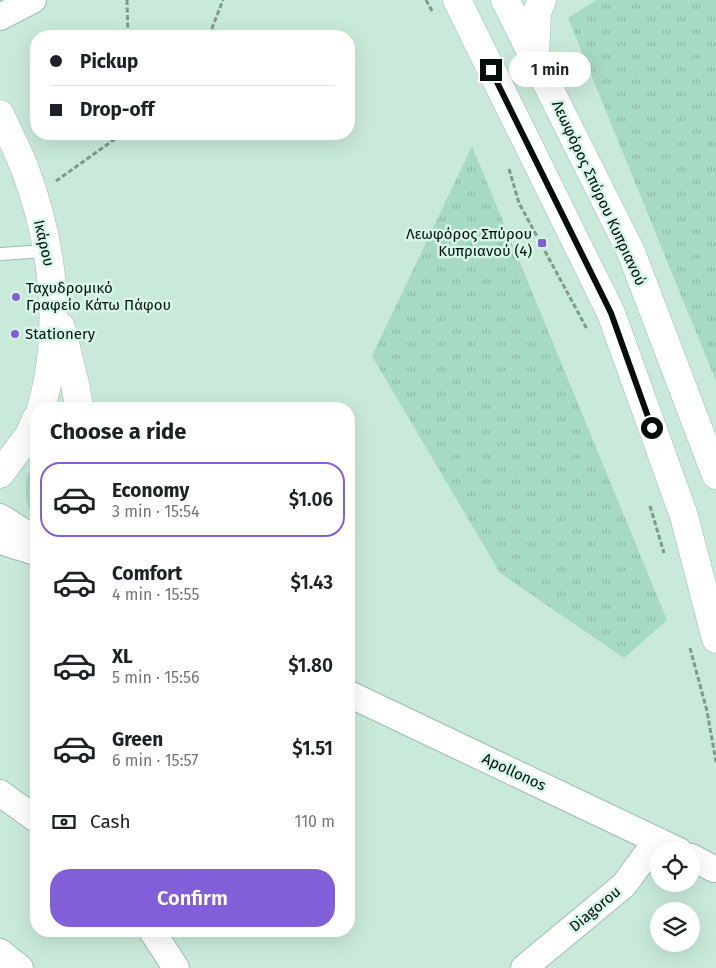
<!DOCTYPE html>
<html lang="en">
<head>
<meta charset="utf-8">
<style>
  :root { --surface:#fff; --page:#f6f6f6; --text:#202124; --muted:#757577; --line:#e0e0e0; --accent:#815fd9 }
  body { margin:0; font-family:"Fira Sans",sans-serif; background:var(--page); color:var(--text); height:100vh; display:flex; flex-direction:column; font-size:19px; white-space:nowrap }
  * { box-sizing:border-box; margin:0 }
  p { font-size:16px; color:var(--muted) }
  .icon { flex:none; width:28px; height:28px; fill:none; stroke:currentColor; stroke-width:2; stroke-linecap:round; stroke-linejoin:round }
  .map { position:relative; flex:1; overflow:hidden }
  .side { position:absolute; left:30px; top:402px; width:325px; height:535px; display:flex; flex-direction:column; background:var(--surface); border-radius:20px; box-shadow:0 5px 20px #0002 }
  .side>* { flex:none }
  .hud { position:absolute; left:30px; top:30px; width:325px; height:110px; border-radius:20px; box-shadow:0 5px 20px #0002; display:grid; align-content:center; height:110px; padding:0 20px; background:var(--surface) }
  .tools { position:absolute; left:650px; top:842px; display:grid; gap:10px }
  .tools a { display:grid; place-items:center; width:50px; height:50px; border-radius:50%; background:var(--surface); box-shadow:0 5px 20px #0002; font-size:25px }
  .end { position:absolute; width:22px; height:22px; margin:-11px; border:6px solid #040e0a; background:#fff; box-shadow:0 0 0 2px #fff }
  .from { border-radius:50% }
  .bubble { position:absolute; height:35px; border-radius:18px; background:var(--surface); box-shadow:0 5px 20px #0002; font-size:16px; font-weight:600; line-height:35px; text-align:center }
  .hud b { display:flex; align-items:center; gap:18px; height:48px; font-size:19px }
  .hud b+b { border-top:1px solid var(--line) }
  .hud i { width:12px; height:12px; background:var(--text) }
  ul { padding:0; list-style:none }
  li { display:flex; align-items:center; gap:15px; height:75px; margin:0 10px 8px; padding:0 10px; border:2px solid transparent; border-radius:20px }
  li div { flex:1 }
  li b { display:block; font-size:19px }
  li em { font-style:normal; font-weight:600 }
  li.current { border-color:var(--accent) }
  li>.icon { width:45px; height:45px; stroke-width:1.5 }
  h2 { padding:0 20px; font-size:22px; line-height:60px }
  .pay { display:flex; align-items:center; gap:12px; height:55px; padding:0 20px; font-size:19px }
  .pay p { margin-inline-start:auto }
  .action { display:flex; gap:10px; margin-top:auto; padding:10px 20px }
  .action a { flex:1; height:58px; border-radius:20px; background:var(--accent); color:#fff; font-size:20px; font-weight:600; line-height:58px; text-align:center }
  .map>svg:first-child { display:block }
</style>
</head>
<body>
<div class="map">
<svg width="716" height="968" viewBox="0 0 716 968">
  <defs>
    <pattern id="grass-tufts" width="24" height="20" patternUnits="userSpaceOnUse" patternTransform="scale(1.25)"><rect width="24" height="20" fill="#a6dac2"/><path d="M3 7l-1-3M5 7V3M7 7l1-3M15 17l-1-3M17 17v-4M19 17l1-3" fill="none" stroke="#8dbaa5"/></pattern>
  </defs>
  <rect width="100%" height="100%" fill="#c9eada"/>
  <!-- grass -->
  <path fill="url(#grass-tufts)" d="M 596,0 L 716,0 L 716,381 L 568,18 Z
    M 472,146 L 667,620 L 624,658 L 500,573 L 372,356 Z
    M 36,460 L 36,517 C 25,510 25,490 27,478 C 28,472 33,466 36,460 Z"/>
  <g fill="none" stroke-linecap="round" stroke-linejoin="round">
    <!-- service casing -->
    <g stroke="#9dbdae" stroke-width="14">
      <path id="service" d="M 0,254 L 47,251"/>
    </g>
    <!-- minor casing -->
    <g stroke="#9dbdae" stroke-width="28">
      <path id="minor" d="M 0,17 L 33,0
        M 0,517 L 36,540
        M 0,541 L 36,552
        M 349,694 L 679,851
        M 0,793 L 36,819
        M 691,857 L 714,869
        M 152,931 L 176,968
        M 0,952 L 20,968
        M 524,968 L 624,885 L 657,840"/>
    </g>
    <!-- tertiary casing -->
    <g stroke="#9dbdae" stroke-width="29">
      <path id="tertiary" d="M 0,114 C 8,132 18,150 25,169 C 53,244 64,331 41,409
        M 61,327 L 76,388 L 79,409
        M 0,474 L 29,435 L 36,419"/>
    </g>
    <!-- secondary casing -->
    <g stroke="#9dbdae" stroke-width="29">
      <path id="secondary" d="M 457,0 L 611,313 L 684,516 L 716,639
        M 505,0 L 631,252 L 716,475
        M 535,57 L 537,12 L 542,0"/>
    </g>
    <!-- path -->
    <path stroke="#80998d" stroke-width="3" stroke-dasharray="5 2.5" stroke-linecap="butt" d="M 127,0 L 128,36
      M 426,0 L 432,11
      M 209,36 L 223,0
      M 509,169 L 519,203 L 587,329
      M 56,181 L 122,134
      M 650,506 L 664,553
      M 690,648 L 707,711 L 716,762"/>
    <!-- service -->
    <use href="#service" stroke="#fff" stroke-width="12"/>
    <!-- minor -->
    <use href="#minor" stroke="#fff" stroke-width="26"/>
    <!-- tertiary -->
    <use href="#tertiary" stroke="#fff" stroke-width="28"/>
    <!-- secondary -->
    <use href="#secondary" stroke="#fff" stroke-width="28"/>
  </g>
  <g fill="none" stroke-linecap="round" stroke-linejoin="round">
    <!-- route -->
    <path stroke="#040e0a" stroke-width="6" d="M 491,70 L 611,313 L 652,428"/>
  </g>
  <!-- markers -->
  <g fill="#815fd9" stroke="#d6f7e7" stroke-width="2">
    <rect x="537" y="238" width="10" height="10" rx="2.5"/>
    <circle cx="16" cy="297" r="5"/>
    <circle cx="15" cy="334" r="5"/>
  </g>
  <g text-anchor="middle" stroke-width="5" stroke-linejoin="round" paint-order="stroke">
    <!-- street labels -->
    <g font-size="15" fill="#040e0a" stroke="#d6f7e7">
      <text transform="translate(599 193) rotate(65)" y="5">Λεωφόρος Σπύρου Κυπριανού</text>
      <text transform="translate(44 243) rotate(77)" y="5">Ικάρου</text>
      <text transform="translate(514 772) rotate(25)" y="5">Apollonos</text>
      <text transform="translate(595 909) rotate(-40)" y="5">Diagorou</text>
    </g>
    <!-- poi labels -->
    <g font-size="15" fill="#040e0a" stroke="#d6f7e7" text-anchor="start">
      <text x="532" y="239" text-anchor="end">Λεωφόρος Σπύρου<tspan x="532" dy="17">Κυπριανού (4)</tspan></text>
      <text x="26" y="293">Ταχυδρομικό<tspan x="26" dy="17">Γραφείο Κάτω Πάφου</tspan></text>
      <text x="25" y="339">Stationery</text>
    </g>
  </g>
</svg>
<div class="tools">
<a><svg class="icon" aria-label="locate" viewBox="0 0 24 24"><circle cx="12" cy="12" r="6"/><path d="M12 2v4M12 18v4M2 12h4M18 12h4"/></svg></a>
<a><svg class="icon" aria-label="layers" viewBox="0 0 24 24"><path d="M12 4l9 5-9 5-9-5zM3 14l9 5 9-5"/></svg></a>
</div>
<i class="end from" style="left:652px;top:428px"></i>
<i class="end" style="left:491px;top:70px"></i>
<div class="bubble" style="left:509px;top:52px;width:82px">1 min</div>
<div class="hud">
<b><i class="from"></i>Pickup</b>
<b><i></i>Drop-off</b>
</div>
<section class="side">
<h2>Choose a ride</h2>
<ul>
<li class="current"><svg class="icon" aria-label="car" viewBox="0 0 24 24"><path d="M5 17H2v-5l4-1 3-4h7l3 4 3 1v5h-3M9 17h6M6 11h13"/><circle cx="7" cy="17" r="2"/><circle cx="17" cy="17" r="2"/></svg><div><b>Economy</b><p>3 min · 15:54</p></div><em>$1.06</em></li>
<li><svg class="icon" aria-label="car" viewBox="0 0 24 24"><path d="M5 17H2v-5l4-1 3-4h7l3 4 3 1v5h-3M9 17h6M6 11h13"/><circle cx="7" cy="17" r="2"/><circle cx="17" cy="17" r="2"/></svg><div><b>Comfort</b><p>4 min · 15:55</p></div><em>$1.43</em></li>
<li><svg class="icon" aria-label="car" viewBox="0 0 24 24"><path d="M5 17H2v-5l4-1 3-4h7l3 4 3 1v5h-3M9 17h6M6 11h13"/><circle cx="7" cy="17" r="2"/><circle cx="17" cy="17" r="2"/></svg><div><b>XL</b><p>5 min · 15:56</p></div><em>$1.80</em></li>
<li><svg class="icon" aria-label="car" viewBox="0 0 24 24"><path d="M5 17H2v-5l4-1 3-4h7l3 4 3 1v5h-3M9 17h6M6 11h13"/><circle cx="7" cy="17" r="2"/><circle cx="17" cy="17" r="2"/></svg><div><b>Green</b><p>6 min · 15:57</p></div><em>$1.51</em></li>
</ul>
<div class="pay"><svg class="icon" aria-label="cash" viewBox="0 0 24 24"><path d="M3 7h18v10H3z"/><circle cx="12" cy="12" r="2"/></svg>Cash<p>110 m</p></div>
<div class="action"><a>Confirm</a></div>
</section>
</div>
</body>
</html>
